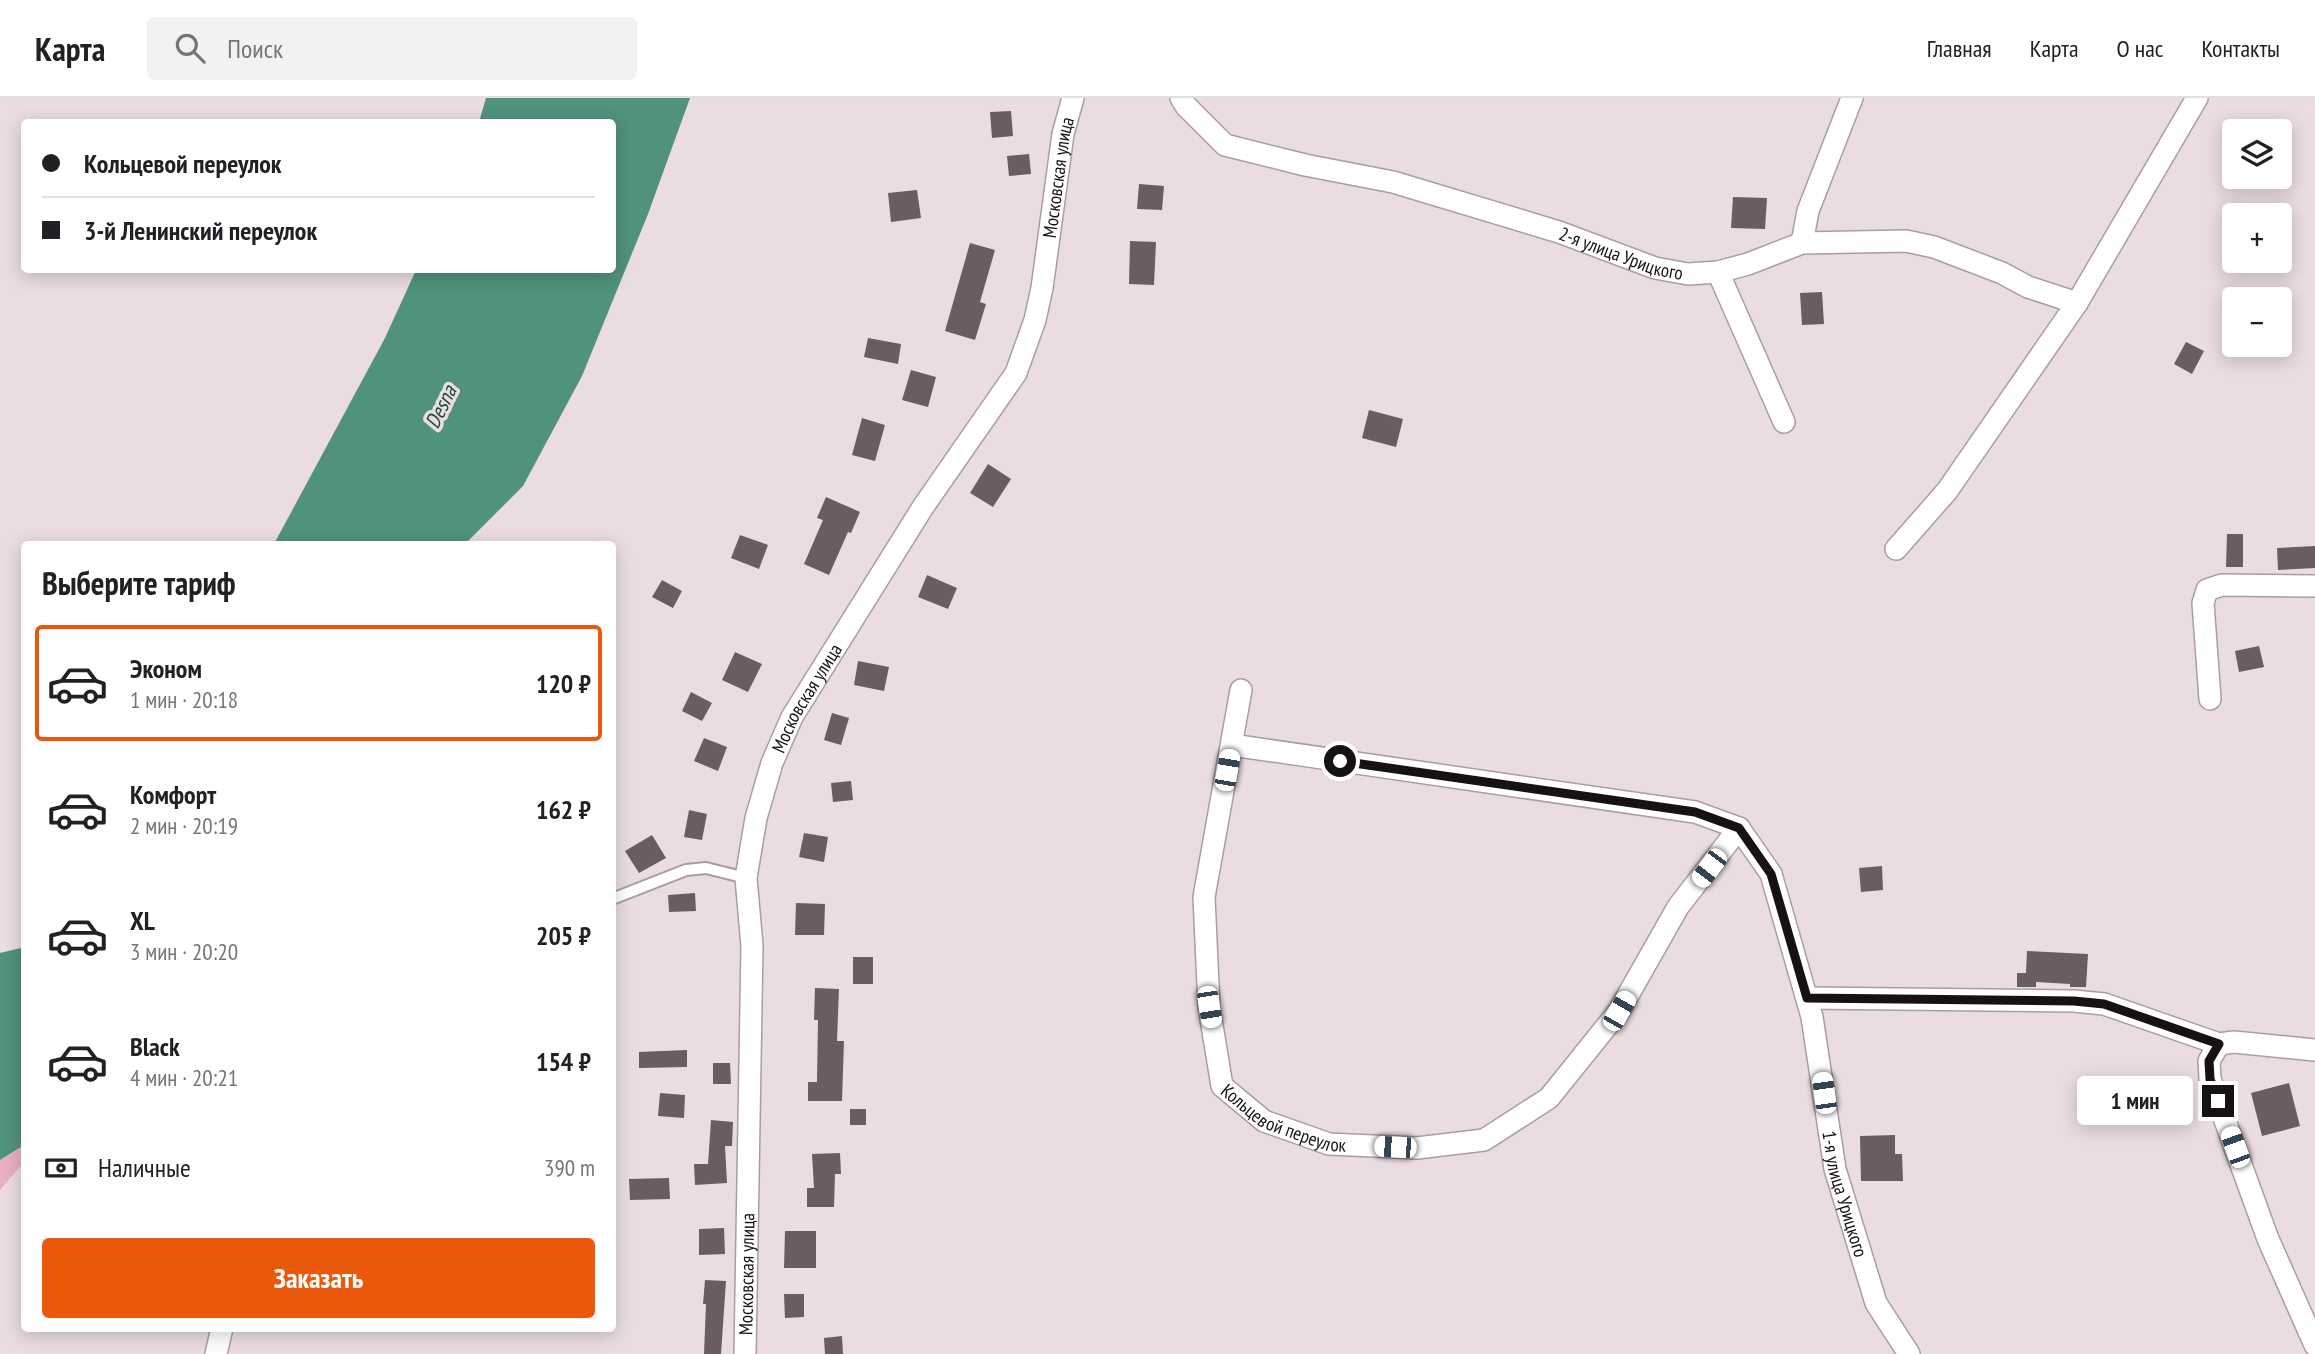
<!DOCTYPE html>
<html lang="ru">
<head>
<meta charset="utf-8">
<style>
  :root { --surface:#fff; --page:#f2f2f2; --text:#202124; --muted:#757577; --line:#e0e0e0; --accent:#ea580c }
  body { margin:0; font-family:"PT Sans Narrow",sans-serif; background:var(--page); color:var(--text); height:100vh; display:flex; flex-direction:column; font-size:26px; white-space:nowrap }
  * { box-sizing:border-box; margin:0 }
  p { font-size:23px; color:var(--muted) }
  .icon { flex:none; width:38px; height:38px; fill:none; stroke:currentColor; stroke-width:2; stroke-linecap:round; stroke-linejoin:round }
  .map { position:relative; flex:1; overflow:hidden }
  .drawer { position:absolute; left:21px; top:443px; width:595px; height:791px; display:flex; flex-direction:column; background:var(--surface); border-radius:7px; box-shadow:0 4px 18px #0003 }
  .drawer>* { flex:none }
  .banner { position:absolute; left:21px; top:21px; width:595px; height:154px; border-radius:7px; box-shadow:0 4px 18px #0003; display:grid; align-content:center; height:154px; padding:0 21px; background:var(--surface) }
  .controls { position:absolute; left:2222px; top:21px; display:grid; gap:14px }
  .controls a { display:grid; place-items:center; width:70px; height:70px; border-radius:7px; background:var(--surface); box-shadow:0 4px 18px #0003; font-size:35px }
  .end { position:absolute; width:32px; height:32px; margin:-16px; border:9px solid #161213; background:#fff; box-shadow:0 0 0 4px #fff }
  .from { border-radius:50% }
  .bubble { position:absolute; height:49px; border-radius:7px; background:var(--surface); box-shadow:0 4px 18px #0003; font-size:23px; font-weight:600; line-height:49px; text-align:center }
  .car { position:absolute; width:21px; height:42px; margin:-21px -10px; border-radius:9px; box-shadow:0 0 5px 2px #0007; background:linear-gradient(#fff 24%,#345 0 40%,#fff 0 76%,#345 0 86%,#fff 0) }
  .banner b { display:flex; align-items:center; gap:24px; height:66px; font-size:26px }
  .banner b+b { border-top:2px solid var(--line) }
  .banner i { width:18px; height:18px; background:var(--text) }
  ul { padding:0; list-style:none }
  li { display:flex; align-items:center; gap:21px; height:116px; margin:0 14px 10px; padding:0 7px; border:4px solid transparent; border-radius:7px }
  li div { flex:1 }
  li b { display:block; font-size:26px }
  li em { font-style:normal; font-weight:600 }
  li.selected { border-color:var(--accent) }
  li>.icon { width:63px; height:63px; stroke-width:1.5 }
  h2 { padding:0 21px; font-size:32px; line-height:84px }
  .pay { display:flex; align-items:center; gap:18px; height:77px; padding:0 21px; font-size:26px }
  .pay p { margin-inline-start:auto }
  .button { display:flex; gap:14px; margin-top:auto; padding:14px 21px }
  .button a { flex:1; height:80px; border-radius:7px; background:var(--accent); color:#fff; font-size:28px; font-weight:600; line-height:80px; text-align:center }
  header { display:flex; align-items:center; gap:42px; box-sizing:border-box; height:98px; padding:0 35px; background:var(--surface); border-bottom:2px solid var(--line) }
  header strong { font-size:33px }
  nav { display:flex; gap:38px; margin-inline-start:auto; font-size:24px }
  .search { width:490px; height:63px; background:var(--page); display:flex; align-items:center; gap:18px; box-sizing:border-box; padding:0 24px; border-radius:7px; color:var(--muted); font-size:26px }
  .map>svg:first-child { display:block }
</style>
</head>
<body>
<header>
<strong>Карта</strong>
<div class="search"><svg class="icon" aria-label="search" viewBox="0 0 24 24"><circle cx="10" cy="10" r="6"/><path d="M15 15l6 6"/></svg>Поиск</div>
<nav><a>Главная</a><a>Карта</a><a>О нас</a><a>Контакты</a></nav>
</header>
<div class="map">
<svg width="2315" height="1256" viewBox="0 0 2315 1256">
  <rect width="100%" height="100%" fill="#eadce0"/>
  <!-- green -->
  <path fill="#eaaec1" d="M 24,1047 L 24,1064 L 0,1092 L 0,1062 Z"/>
  <!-- water -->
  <path fill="#50927a" d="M 486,0 L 690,0 L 648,116 L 582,278 L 523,388 L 465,446 L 274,446 L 385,240 L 416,172 L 612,172 L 612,24 L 479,24 Z
    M 24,847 L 24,1047 L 0,1062 L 0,855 L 21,850 Z"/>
  <!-- building -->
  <path fill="#695d61" d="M 1011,13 L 1013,38 L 992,40 L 990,14 Z
    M 1029,56 L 1031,76 L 1009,78 L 1007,58 Z
    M 1139,86 L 1164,88 L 1162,112 L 1137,111 Z
    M 917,92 L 921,120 L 891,124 L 888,95 Z
    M 1733,99 L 1767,100 L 1765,131 L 1731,130 Z
    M 1130,143 L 1156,144 L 1154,187 L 1129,186 Z
    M 970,145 L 995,152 L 980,204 L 986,206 L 975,242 L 945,233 Z
    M 1822,194 L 1824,226 L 1802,227 L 1800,195 Z
    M 868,240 L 901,246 L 898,266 L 864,259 Z
    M 2186,244 L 2204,253 L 2192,276 L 2174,266 Z
    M 911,272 L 936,279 L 928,309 L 902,302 Z
    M 1369,312 L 1403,321 L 1396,349 L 1362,340 Z
    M 862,320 L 885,327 L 875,363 L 852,357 Z
    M 988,366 L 1011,381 L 993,409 L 970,395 Z
    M 826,399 L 860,414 L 851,435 L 848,434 L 829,477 L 804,466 L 823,422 L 817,420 Z
    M 2227,436 L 2243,436 L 2243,469 L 2226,469 Z
    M 740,437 L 768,447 L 759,471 L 731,460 Z
    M 2315,448 L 2315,470 L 2278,472 L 2277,450 Z
    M 927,477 L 957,490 L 948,511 L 918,499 Z
    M 662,482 L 682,493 L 673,510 L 652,499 Z
    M 2259,548 L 2264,569 L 2239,574 L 2235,553 Z
    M 735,554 L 762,566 L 748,594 L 722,582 Z
    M 858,563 L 889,569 L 884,593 L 854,587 Z
    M 691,594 L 712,605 L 702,623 L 682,613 Z
    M 832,615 L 849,620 L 841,647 L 824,642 Z
    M 704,640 L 727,649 L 718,673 L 694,663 Z
    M 851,683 L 853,702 L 833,704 L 831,685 Z
    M 689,712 L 707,716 L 702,742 L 684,739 Z
    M 804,735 L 828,739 L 824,764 L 799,759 Z
    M 652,737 L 666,760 L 639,775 L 625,753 Z
    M 1882,768 L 1883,792 L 1861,794 L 1859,770 Z
    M 695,795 L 696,813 L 669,814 L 668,797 Z
    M 796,805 L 825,806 L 824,837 L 795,837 Z
    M 2027,853 L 2088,856 L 2086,889 L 2070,889 L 2070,886 L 2036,884 L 2036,889 L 2017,889 L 2017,875 L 2026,875 Z
    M 853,859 L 873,859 L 873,886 L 853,886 Z
    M 815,890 L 839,891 L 837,943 L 844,943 L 842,1003 L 808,1003 L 808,984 L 817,984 L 818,922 L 814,922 Z
    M 687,952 L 687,969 L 639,970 L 639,954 Z
    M 713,965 L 730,965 L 731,986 L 713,986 Z
    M 2289,985 L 2300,1028 L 2262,1038 L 2251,995 Z
    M 660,995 L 685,997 L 684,1020 L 658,1018 Z
    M 850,1011 L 866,1011 L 866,1027 L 850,1027 Z
    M 711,1022 L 733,1024 L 732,1048 L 725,1048 L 727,1085 L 695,1087 L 694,1066 L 708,1066 Z
    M 1895,1037 L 1895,1056 L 1902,1056 L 1903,1083 L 1861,1083 L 1860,1038 Z
    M 840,1055 L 841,1076 L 835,1076 L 834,1109 L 807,1109 L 807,1090 L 814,1090 L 812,1056 Z
    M 669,1080 L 670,1101 L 630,1102 L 629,1081 Z
    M 724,1130 L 725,1156 L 699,1157 L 699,1131 Z
    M 785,1133 L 816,1133 L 816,1170 L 784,1170 Z
    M 705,1182 L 726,1183 L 721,1256 L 704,1256 L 706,1206 L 703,1206 Z
    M 784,1196 L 804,1196 L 804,1219 L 785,1220 Z
    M 842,1238 L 843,1256 L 825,1256 L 824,1240 Z"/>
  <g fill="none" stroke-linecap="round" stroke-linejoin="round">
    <!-- lane casing -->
    <g stroke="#aa9da1" stroke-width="14">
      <path id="lane" d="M 612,801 L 686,772 L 706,770 L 746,780"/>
    </g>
    <!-- street casing -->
    <g stroke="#aa9da1" stroke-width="24">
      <g id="street">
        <path id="s1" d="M 1181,0 L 1186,8 L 1225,47 L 1305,67 L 1393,84 L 1559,134 L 1655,170 L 1688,176 L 1718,174 L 1748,166 L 1802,145 L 1906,143 L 1934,149 L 2002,175 L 2028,189 L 2077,205"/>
        <path d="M 1802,145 L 1808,113 L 1852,0"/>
        <path d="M 1718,174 L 1784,324"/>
        <path d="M 1896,451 L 1947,393 L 2077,205 L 2197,0"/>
        <path id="s2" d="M 1241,592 L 1204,799 L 1209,909 L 1222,988 L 1264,1023 L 1329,1046 L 1417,1050 L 1484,1042 L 1549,1000 L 1619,913 L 1678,809 L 1739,730"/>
        <path d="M 2210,601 L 2203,505 L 2207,492 L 2222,487 L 2315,488"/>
        <path d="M 1232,647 L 1695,714 L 1739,730"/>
        <path id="s3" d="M 1739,730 L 1771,776 L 1812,919 L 1835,1071 L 1876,1205 L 1909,1256"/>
        <path d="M 1807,900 L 2074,903 L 2104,906 L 2219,946"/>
        <path d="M 2315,952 L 2234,944 L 2219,946 L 2209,963 L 2210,981 L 2268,1141 L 2315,1247"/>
        <path d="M 216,1256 L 222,1230"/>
        <path id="s4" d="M 745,1256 L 752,848 L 746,780 L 756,720 L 772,665 L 792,619 L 923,409 L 1016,275 L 1035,222 L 1042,190 L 1063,36 L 1073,0"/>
      </g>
    </g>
    <!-- lane -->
    <use href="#lane" stroke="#fff" stroke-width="10"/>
    <!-- street -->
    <use href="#street" stroke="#fff" stroke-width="21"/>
  </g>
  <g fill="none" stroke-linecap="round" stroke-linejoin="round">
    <!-- route -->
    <path stroke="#161213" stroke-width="9" d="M 1340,663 L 1695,714 L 1739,730 L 1771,776 L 1807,900 L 2074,903 L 2104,906 L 2219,946 L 2209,963 L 2210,981 L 2218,1003"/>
  </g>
  <g text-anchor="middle" stroke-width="7" stroke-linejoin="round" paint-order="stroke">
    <!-- street labels -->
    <g font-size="19" fill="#161213" stroke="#eadce0">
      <text dy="7" stroke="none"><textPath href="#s4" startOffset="1256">Московская улица</textPath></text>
      <text dy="7" stroke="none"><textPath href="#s1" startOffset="476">2-я улица Урицкого</textPath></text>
      <text dy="7" stroke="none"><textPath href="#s4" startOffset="668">Московская улица</textPath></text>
      <text dy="7" stroke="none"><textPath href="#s2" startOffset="472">Кольцевой переулок</textPath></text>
      <text dy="7" stroke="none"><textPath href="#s3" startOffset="385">1-я улица Урицкого</textPath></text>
      <text dy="7" stroke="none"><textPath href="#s4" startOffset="80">Московская улица</textPath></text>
    </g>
    <!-- water labels -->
    <g font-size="21" font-style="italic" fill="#154c3a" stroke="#eadce0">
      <text transform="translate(441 309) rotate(-64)" y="7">Desna</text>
    </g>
  </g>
</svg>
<div class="controls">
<a><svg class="icon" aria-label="layers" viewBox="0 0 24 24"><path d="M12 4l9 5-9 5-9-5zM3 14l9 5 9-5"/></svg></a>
<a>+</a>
<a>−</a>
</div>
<i class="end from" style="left:1340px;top:663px"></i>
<i class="end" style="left:2218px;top:1003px"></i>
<div class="bubble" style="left:2077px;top:978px;width:116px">1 мин</div>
<i class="car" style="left:1227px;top:672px;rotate:10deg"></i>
<i class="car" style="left:1709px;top:770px;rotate:217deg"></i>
<i class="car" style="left:1209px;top:909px;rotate:171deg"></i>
<i class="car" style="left:1619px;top:913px;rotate:30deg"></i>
<i class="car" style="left:1824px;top:995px;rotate:352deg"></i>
<i class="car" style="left:1395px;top:1049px;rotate:273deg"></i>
<i class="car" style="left:2235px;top:1049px;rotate:340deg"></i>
<div class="banner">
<b><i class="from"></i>Кольцевой переулок</b>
<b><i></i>3-й Ленинский переулок</b>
</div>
<section class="drawer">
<h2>Выберите тариф</h2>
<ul>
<li class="selected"><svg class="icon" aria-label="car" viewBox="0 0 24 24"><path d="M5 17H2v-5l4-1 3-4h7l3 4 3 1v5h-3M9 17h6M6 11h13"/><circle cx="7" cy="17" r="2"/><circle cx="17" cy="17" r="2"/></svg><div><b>Эконом</b><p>1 мин · 20:18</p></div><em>120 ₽</em></li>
<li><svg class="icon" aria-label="car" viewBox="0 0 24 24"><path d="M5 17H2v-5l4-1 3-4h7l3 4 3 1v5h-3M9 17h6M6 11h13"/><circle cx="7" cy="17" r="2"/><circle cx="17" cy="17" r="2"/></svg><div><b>Комфорт</b><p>2 мин · 20:19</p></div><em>162 ₽</em></li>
<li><svg class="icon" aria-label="car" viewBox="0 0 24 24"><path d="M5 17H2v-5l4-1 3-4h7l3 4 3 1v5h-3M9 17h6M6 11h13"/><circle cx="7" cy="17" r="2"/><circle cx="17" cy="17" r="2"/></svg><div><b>XL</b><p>3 мин · 20:20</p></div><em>205 ₽</em></li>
<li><svg class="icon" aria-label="car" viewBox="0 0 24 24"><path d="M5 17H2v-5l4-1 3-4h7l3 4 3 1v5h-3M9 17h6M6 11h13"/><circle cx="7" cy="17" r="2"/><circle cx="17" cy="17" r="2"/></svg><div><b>Black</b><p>4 мин · 20:21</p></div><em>154 ₽</em></li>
</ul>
<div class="pay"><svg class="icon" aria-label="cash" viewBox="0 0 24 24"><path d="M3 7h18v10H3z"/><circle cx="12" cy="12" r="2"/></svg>Наличные<p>390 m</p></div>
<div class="button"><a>Заказать</a></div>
</section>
</div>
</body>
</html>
